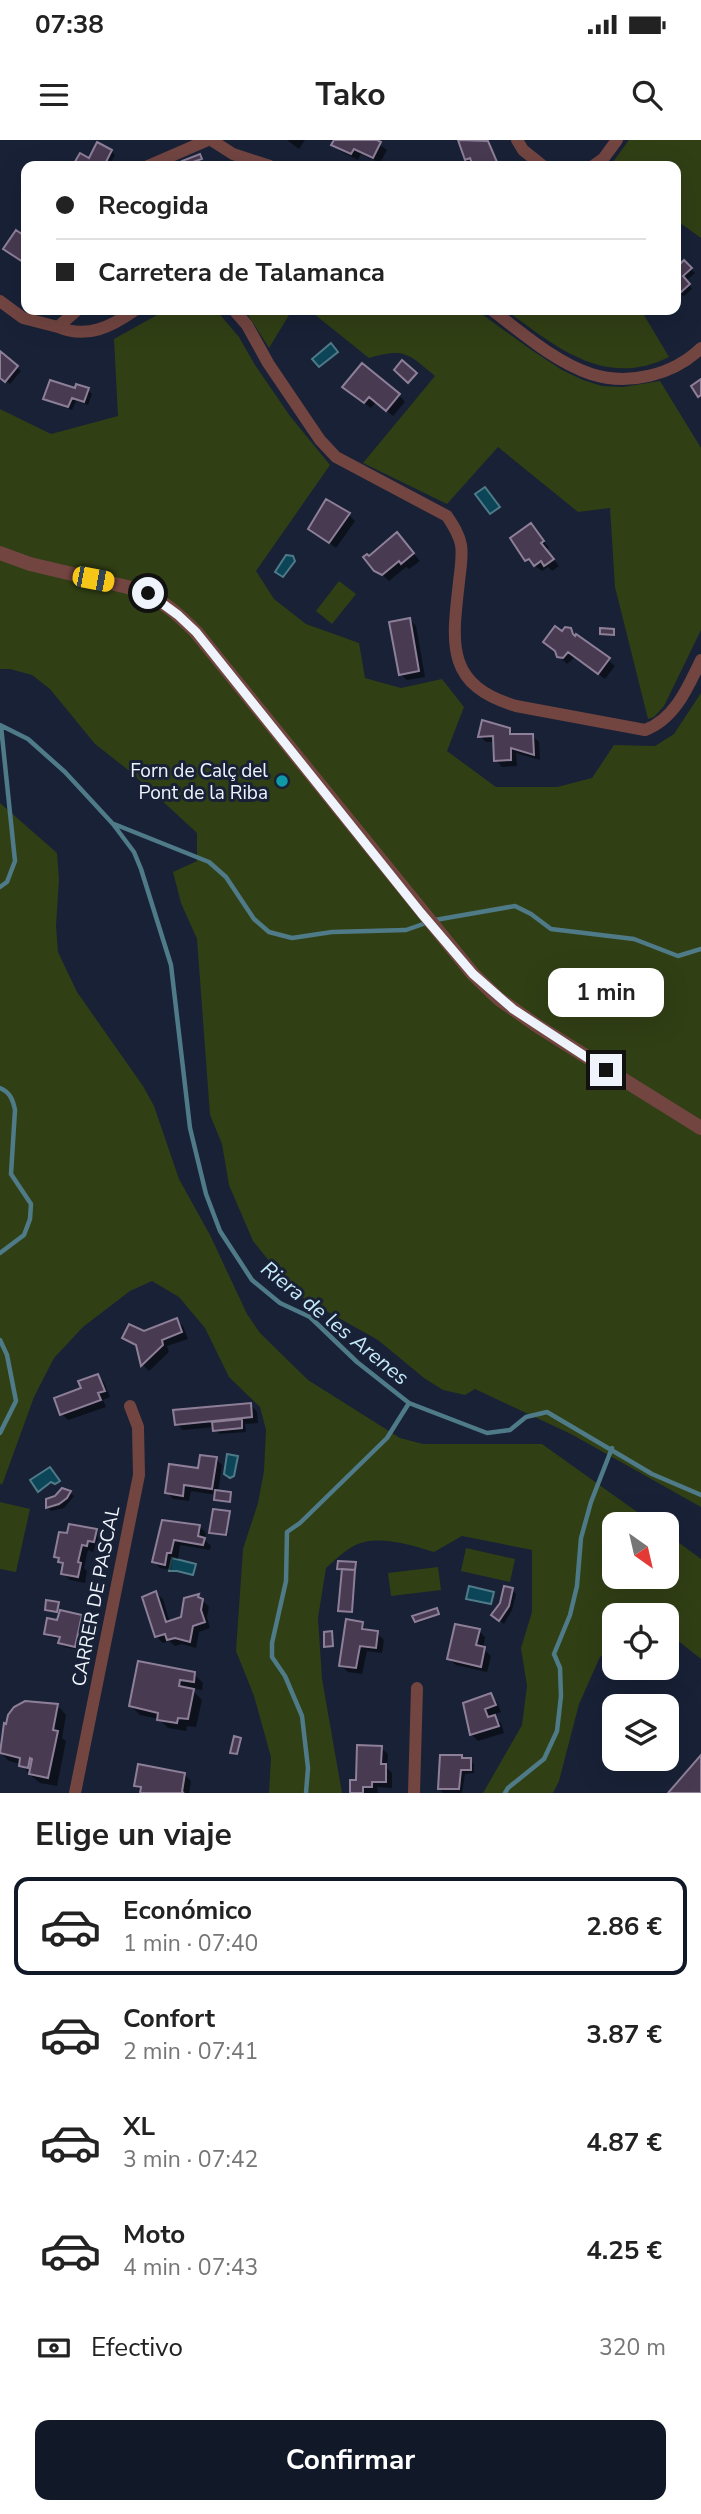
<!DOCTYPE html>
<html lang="es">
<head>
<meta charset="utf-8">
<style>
  :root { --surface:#fff; --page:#f6f6f6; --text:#222; --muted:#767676; --line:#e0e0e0; --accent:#111827 }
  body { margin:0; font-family:"Nunito Sans",sans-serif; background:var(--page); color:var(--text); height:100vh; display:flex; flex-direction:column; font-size:26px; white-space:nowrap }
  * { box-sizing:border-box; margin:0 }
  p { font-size:23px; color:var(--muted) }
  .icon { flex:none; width:38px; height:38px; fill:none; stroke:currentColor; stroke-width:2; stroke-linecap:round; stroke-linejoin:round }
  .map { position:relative; height:1653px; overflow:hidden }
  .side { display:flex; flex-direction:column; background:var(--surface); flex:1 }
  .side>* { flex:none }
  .banner { position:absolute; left:21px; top:21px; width:660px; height:154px; border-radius:14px; box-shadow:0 7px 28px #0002; display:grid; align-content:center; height:154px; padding:0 35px; background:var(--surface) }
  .needle { width:46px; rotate:146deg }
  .controls { position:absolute; left:602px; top:1372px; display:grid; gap:14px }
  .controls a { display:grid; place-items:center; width:77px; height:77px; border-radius:14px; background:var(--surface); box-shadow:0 7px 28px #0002; font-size:35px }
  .end { position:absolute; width:32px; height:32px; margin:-16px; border:9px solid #eff4fc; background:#111; box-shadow:0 0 0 4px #111 }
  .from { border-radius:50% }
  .bubble { position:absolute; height:49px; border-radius:14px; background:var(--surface); box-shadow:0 7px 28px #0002; font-size:23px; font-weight:700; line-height:49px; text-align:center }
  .car { position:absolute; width:21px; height:42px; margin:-21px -10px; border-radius:9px; box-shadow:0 0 5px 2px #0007; background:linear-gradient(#f5c518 24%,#345 0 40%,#f5c518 0 76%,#345 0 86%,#f5c518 0) }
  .banner b { display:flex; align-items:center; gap:24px; height:66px; font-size:26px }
  .banner b+b { border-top:2px solid var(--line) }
  .banner i { width:18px; height:18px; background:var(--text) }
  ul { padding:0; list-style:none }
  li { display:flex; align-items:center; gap:21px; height:98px; margin:0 14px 10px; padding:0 21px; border:4px solid transparent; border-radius:14px }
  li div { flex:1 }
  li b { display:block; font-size:26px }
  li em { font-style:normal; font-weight:700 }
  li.active { border-color:var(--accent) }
  li>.icon { width:63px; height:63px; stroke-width:1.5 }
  h2 { padding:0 35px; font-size:32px; line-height:84px }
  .pay { display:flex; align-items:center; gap:18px; height:77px; padding:0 35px; font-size:26px }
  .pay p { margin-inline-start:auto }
  .button { display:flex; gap:14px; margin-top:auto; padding:14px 35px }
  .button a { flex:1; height:80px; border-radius:14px; background:var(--accent); color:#fff; font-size:28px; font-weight:700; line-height:80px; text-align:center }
  .status { display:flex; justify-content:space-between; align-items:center; height:49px; padding:0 35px; background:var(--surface); direction:ltr }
  .status svg { height:19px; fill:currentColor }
  header { display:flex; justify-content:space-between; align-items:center; height:91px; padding:0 35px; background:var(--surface); font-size:32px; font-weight:700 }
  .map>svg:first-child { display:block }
</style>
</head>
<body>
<div class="status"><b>07:38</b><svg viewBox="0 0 49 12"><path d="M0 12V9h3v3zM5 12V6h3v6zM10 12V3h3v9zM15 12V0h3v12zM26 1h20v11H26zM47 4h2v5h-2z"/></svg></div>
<header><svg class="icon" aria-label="menu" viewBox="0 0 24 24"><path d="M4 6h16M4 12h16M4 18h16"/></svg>Tako<svg class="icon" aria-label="search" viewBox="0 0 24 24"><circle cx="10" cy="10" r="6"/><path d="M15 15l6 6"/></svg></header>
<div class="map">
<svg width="701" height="1653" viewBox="0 0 701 1653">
  <rect width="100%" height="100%" fill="#182136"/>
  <!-- green -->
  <path fill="#313f15" d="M 629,0 L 701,0 L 701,98 L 676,80 L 676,26 L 610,26 Z
    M 166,170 L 216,170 L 239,197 L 255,225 L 290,276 L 330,325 L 256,431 L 274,459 L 306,484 L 359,503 L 365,538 L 401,548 L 442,539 L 464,567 L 447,611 L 496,647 L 557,647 L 592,638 L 614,605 L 655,606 L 674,594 L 701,553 L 701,1367 L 571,1294 L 475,1249 L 465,1255 L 443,1250 L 424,1238 L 378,1200 L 296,1154 L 253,1101 L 229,1045 L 222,1004 L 210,975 L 197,799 L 181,763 L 173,732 L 197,721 L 197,693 L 132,633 L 95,604 L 50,549 L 32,535 L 10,529 L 0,529 L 0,269 L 51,294 L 118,276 L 114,199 Z
    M 245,170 L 292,170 L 269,208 Z
    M 309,170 L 476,170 L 530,209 L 562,230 L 583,240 L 602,246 L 623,247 L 660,241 L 701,308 L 701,490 L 664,566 L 654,577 L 648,579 L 615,447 L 610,368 L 578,372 L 498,307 L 447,364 L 363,323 L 435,236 C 407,213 405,208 369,218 Z
    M 506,170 L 641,170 L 669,217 C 605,249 556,207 506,170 Z
    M 339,441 L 356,454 L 332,484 L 316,471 Z
    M 0,663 L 57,713 L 59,739 L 56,786 L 58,812 L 77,852 L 143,946 L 154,966 L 179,1039 L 210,1095 L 247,1174 L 260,1193 L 308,1240 L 400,1298 L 423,1304 L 542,1304 L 654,1384 L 614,1384 L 614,1437 L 667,1437 L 667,1394 L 701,1419 L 701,1519 L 667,1492 L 667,1475 L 614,1475 L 614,1506 L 600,1517 L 579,1564 L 559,1641 L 553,1653 L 483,1653 L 522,1585 L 527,1546 L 521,1508 L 532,1472 L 532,1410 L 462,1396 L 434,1412 C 411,1405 375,1393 352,1407 C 343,1412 334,1421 326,1428 L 318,1478 L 322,1539 L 342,1653 L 269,1653 L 271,1617 L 254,1556 L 236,1511 L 243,1409 L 258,1363 L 264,1331 L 266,1290 L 260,1267 L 229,1237 L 205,1188 L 179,1157 L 152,1141 L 130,1151 L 83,1187 L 54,1218 L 34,1257 L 2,1345 L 0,1343 Z
    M 0,1362 L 30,1369 L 16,1432 L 0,1429 Z
    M 466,1408 L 515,1419 L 510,1442 L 461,1431 Z
    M 438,1427 L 441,1450 L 391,1456 L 388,1433 Z"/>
  <!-- water -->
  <path fill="#0b4557" stroke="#4f7a88" stroke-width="2" d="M 331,203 L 338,212 L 319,227 L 312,219 Z
    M 485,347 L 500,367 L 490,374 L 475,354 Z
    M 286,415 L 293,416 L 295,421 L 283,437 L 275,432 Z
    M 227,1314 L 238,1316 L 234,1336 L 230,1338 L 224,1334 Z
    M 50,1327 L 60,1341 L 55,1344 L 51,1342 L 38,1352 L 30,1340 Z
    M 172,1418 L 196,1424 L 193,1435 L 177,1431 L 169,1431 Z
    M 469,1446 L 494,1452 L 491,1464 L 466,1459 Z"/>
  <!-- shadow -->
  <path fill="#0007" d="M 287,0 L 305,0 L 299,9 Z
    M 336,0 L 373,0 L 387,10 L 380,23 L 361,14 L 358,20 L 340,11 L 333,5 Z
    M 460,0 L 484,0 L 491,7 L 500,26 L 475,26 L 473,22 L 470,23 L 466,19 Z
    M 111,11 L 115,15 L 109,26 L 75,24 Z
    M 201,18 L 202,20 L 187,26 L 185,24 Z
    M 684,122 L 695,133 L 686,141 L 692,149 L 684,156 L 681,154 L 676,159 L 676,130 Z
    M 0,213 L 21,231 L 10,244 L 0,236 Z
    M 76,250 L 88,250 L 92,254 L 88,265 L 76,261 L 72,270 L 50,262 L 45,258 Z
    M 351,253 L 399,255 L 405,262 L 393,276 L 376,262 L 371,268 Z
    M 349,375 L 355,381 L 336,408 L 310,389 Z
    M 531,385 L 549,408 L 546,410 L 559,426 L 552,431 L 548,427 L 542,431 L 527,420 Z
    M 403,401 L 420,421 L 409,429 L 406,427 L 389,441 L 376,429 L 369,418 Z
    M 410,480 L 416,486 L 425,537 L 407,540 L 400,534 Z
    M 569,489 L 615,526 L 605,539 L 575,517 L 567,524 L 560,517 L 562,493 Z
    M 509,589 L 516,596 L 532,595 L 539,602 L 540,620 L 516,613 L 517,626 L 502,627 L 496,620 L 495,602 L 486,602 L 480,596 Z
    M 176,1180 L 183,1186 L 188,1199 L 167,1206 L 169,1212 L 149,1231 L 143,1225 L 139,1208 L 124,1198 Z
    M 98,1236 L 104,1242 L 110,1257 L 103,1260 L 106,1267 L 68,1280 L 62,1274 L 83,1249 Z
    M 251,1265 L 257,1272 L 258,1283 L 245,1284 L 246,1292 L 219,1294 L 214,1287 L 183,1290 L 176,1284 Z
    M 216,1319 L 222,1325 L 218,1353 L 230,1354 L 231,1362 L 217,1361 L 216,1355 L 191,1351 L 189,1361 L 173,1359 L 167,1352 Z
    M 70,1353 L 74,1356 L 64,1368 L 51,1371 L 48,1367 Z
    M 229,1373 L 228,1396 L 213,1394 L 211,1392 Z
    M 163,1382 L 199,1386 L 206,1393 L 205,1400 L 211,1406 L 210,1410 L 180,1405 L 178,1419 L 173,1418 L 171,1430 L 160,1428 L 154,1422 Z
    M 96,1391 L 103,1398 L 101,1408 L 95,1407 L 93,1412 L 88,1410 L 84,1428 L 87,1431 L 85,1443 L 70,1440 L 63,1433 L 65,1425 L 55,1417 Z
    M 356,1424 L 353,1473 L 341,1471 L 343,1430 L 339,1428 Z
    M 512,1450 L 516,1454 L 512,1470 L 504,1484 L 497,1479 Z
    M 156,1453 L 163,1459 L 170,1483 L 182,1478 L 186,1459 L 199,1456 L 209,1467 L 207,1477 L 210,1488 L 199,1492 L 196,1508 L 182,1504 L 175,1506 L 169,1501 L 163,1503 L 156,1496 Z
    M 58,1464 L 58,1471 L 81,1476 L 85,1480 L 79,1510 L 64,1507 L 60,1503 L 61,1499 L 50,1497 L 46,1493 L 59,1482 L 61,1473 L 47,1469 Z
    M 437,1470 L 440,1475 L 418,1483 L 416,1482 L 415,1477 Z
    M 362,1483 L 368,1492 L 377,1493 L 384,1500 L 382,1513 L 367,1511 L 362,1534 L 348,1532 L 341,1526 Z
    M 479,1491 L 485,1497 L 483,1509 L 491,1516 L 487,1532 L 456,1525 L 449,1519 Z
    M 140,1523 L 194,1534 L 203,1543 L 202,1550 L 190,1548 L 202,1560 L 196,1587 L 187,1586 L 186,1591 L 168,1588 L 159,1579 L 140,1575 L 131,1566 Z
    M 491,1555 L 497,1562 L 501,1572 L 492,1575 L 501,1583 L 504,1593 L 478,1601 L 471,1594 Z
    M 30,1563 L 58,1566 L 66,1575 L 62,1598 L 66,1601 L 57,1646 L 40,1643 L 30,1635 L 21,1624 L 9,1621 L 0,1612 L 5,1585 L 8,1586 Z
    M 381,1608 L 388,1614 L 387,1628 L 392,1633 L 392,1648 L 377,1647 L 378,1653 L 352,1653 L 352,1642 L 358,1642 Z
    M 461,1616 L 474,1624 L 474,1633 L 465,1634 L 462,1653 L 443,1653 L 439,1648 Z
    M 185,1635 L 191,1641 L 189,1653 L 141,1653 L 135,1645 Z"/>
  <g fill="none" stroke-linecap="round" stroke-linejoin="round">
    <!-- stream -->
    <path stroke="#4f7a88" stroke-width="4.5" d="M 0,585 L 28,599 L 65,632 L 113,684 L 134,712 L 141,729 L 171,825 L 190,988 L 206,1054 L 220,1091 L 252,1140 L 280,1163 L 310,1177 L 357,1222 L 409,1263 L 487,1293 L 510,1290 L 526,1277 L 547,1272 L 652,1334 L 701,1355
      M 114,684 L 209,722 L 226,737 L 254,779 L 269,792 L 292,798 L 332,792 L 406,790 L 426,783
      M 0,747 L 7,742 L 15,721 L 1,586
      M 435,780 L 515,766 L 531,774 L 551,789 L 634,799 L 678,816 L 701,809
      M 0,948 C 10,952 13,960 15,970 L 11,1034 L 31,1064 L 30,1079 L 24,1095 L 0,1113
      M 0,1200 L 7,1215 L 16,1261 L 0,1293
      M 306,1653 L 308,1628 L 302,1576 L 285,1536 L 272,1517 L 272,1503 L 286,1441 L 287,1392 L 300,1383 L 387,1298 L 409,1263
      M 505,1653 L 508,1648 L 544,1619 L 557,1591 L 561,1556 L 560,1528 L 554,1514 L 570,1475 L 577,1446 L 581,1398 L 591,1362 L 612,1308"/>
  </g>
  <!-- building -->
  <path fill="#483a51" stroke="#8e7f99" stroke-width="2" d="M 334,0 L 377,0 L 381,2 L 373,18 L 354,9 L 351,14 L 331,5 Z
    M 458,0 L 488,1 L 497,22 L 486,26 L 473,26 L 470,18 L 465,20 Z
    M 97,2 L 112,10 L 104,26 L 73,25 L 80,13 L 89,18 Z
    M 200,14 L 202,19 L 184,25 L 182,21 Z
    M 16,90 L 26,97 L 26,124 L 3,109 Z
    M 684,120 L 692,128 L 683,136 L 690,144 L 679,154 L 676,152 L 676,128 Z
    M 0,211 L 18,226 L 5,242 L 0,238 Z
    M 402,220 L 417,233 L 408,243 L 394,230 Z
    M 362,223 L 400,254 L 386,271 L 369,257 L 364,263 L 342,247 Z
    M 701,239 L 701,255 L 698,257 L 691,246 Z
    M 50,240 L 75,248 L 76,244 L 89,248 L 84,262 L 72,258 L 68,267 L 43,259 Z
    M 326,359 L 350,373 L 329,403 L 308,389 Z
    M 531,383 L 544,401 L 541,403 L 554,419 L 544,426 L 541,421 L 534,426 L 529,419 L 525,421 L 510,398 Z
    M 397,392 L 414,413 L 401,424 L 399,421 L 382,435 L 374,431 L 363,417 L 367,414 L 369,416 Z
    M 410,478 L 419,531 L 399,535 L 389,482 Z
    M 555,486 L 562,491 L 565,487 L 571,488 L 573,494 L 575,496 L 576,494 L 610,518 L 598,534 L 568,512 L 563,518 L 557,517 L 555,511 L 543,502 Z
    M 600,488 L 614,489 L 614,495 L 600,494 Z
    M 482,580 L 510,588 L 510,594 L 533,594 L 534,615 L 511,608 L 511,620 L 494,621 L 493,596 L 478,597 Z
    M 177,1178 L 182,1192 L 162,1200 L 163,1205 L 141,1226 L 136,1205 L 122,1198 L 129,1184 L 144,1191 Z
    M 98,1234 L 105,1251 L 98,1253 L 101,1260 L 60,1275 L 54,1258 L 81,1248 L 78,1241 Z
    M 251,1263 L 252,1277 L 175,1285 L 173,1270 Z
    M 242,1279 L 242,1288 L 213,1291 L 212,1282 Z
    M 200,1315 L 217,1317 L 212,1349 L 184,1345 L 183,1356 L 165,1353 L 169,1324 L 198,1328 Z
    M 62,1348 L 71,1351 L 67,1358 L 59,1364 L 46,1368 L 46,1359 L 55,1356 Z
    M 215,1350 L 231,1352 L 230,1362 L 214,1360 Z
    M 213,1369 L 230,1371 L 226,1395 L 209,1393 Z
    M 162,1380 L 200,1385 L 198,1396 L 205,1398 L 203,1405 L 174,1400 L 171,1413 L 167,1413 L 165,1425 L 152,1422 Z
    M 69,1384 L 97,1389 L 94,1402 L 88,1401 L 87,1406 L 82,1405 L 78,1422 L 81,1423 L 78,1437 L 61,1434 L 63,1423 L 58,1422 L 59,1418 L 54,1417 L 59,1392 L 67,1393 Z
    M 338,1421 L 356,1422 L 355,1430 L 337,1429 Z
    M 342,1429 L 355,1430 L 352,1472 L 338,1471 Z
    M 504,1446 L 513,1448 L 509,1466 L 499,1481 L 491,1475 L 500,1463 Z
    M 156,1451 L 166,1482 L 181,1477 L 184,1458 L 199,1454 L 198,1457 L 203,1459 L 201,1470 L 205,1482 L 193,1486 L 190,1502 L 175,1498 L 167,1500 L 165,1494 L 155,1497 L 142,1457 Z
    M 46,1460 L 59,1462 L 57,1472 L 45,1470 Z
    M 437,1468 L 439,1474 L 415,1482 L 412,1476 Z
    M 60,1470 L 82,1475 L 75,1507 L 58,1503 L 60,1497 L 44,1494 L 47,1478 L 57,1480 Z
    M 346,1479 L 363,1482 L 362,1489 L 378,1491 L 376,1508 L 360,1506 L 356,1528 L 339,1526 Z
    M 455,1484 L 480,1489 L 476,1505 L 485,1507 L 481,1527 L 447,1519 Z
    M 332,1491 L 333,1506 L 324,1507 L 324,1492 Z
    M 138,1521 L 195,1532 L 194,1542 L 180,1540 L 179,1546 L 194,1549 L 188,1579 L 178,1578 L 177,1583 L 157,1580 L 158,1573 L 129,1566 Z
    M 491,1553 L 496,1565 L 485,1569 L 488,1577 L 495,1575 L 499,1586 L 470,1595 L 463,1563 Z
    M 25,1561 L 58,1564 L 53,1590 L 58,1591 L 48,1638 L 29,1634 L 32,1619 L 30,1618 L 28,1628 L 19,1626 L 20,1618 L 0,1613 L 4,1583 L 6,1584 L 8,1575 L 14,1567 Z
    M 234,1596 L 241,1598 L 237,1614 L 230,1613 Z
    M 357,1605 L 382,1606 L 381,1624 L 386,1624 L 386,1642 L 372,1642 L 372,1647 L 363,1647 L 363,1653 L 350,1653 L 350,1640 L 356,1640 Z
    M 440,1615 L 462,1615 L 462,1618 L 471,1618 L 471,1630 L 461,1630 L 459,1649 L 438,1649 Z
    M 701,1615 L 701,1653 L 668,1653 Z
    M 138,1624 L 185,1633 L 182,1652 L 184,1653 L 140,1653 L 141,1647 L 134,1646 Z"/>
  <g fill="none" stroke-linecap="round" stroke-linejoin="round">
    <!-- minor -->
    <path stroke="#724541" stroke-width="12" d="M 211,0 L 233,14 L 270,26
      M 517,0 L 523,10 L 543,26
      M 148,26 L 208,0
      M 593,26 L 603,19 L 617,0
      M 0,161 L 23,178 L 58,187 L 77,170
      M 234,170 L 247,185 L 268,223 L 320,300 L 336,317 L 447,376 C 453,385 459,394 461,405 C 463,416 460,431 459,442 C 452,504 445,545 516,566 L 645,590 C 675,579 688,547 701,520
      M 492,170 C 522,193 555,222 591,234 C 629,246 673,235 701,208
      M 58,187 C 87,199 111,187 135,170
      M 75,1653 L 139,1335 L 138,1287 L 130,1266
      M 414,1653 L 417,1548"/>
    <!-- tertiary -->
    <path stroke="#724541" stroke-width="14" d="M 0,413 L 30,424 L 136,449 C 160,458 178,474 196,492 L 473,834 L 499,859 L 539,887 L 701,988"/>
  </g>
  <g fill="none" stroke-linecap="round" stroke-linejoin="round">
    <!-- route -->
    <path stroke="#eff4fc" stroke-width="9" d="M 148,453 L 178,475 L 196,492 L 421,773 L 473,834 L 513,869 L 606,930"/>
  </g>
  <!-- markers -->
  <circle fill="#0f9aa8" stroke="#182136" stroke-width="2.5" cx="282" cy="641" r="7"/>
  <g text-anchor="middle" stroke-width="6" stroke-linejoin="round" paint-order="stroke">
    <!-- poi labels -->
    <g font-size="19" fill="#eff4fc" stroke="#182136" text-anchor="end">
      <text x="268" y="637">Forn de Calç del<tspan x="268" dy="22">Pont de la Riba</tspan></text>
    </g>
    <!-- street labels -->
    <g font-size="19" fill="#eff4fc" stroke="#182136">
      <text transform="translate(95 1456) rotate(-79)" y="7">CARRER DE PASCAL</text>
    </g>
    <!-- water labels -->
    <g font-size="21" font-style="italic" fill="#c5eaf9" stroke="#182136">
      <text transform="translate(335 1183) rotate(39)" y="7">Riera de les Arenes</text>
    </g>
  </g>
</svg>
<div class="controls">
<a><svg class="needle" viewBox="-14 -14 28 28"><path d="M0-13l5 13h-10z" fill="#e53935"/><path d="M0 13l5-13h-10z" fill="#767676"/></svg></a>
<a><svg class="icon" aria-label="locate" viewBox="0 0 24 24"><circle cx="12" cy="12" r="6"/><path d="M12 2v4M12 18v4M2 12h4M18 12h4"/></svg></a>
<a><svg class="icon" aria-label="layers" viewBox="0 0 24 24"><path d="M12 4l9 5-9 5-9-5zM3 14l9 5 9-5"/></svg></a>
</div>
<i class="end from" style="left:148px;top:453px"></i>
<i class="end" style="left:606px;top:930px"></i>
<div class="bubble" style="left:548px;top:828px;width:116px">1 min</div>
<i class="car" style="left:93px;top:439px;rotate:101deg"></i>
<div class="banner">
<b><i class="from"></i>Recogida</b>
<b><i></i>Carretera de Talamanca</b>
</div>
</div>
<section class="side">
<h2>Elige un viaje</h2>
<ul>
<li class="active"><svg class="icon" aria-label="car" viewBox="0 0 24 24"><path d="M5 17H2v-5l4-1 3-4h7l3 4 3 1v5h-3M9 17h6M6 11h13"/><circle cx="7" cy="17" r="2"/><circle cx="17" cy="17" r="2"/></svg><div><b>Económico</b><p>1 min · 07:40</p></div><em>2.86 €</em></li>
<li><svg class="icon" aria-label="car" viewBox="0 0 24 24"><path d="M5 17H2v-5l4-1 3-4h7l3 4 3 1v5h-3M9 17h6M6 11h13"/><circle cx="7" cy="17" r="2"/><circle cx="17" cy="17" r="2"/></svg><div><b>Confort</b><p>2 min · 07:41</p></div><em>3.87 €</em></li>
<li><svg class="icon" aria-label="car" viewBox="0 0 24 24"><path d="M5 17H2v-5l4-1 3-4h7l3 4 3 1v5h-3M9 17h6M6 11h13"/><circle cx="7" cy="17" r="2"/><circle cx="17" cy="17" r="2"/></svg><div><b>XL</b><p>3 min · 07:42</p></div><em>4.87 €</em></li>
<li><svg class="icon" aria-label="car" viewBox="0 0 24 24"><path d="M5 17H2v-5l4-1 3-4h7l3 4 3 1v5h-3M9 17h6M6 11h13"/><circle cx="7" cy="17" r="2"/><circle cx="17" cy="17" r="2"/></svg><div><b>Moto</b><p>4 min · 07:43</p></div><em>4.25 €</em></li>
</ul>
<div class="pay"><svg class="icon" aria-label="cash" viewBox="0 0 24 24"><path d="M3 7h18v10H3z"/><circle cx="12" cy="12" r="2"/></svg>Efectivo<p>320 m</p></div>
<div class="button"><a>Confirmar</a></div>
</section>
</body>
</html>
